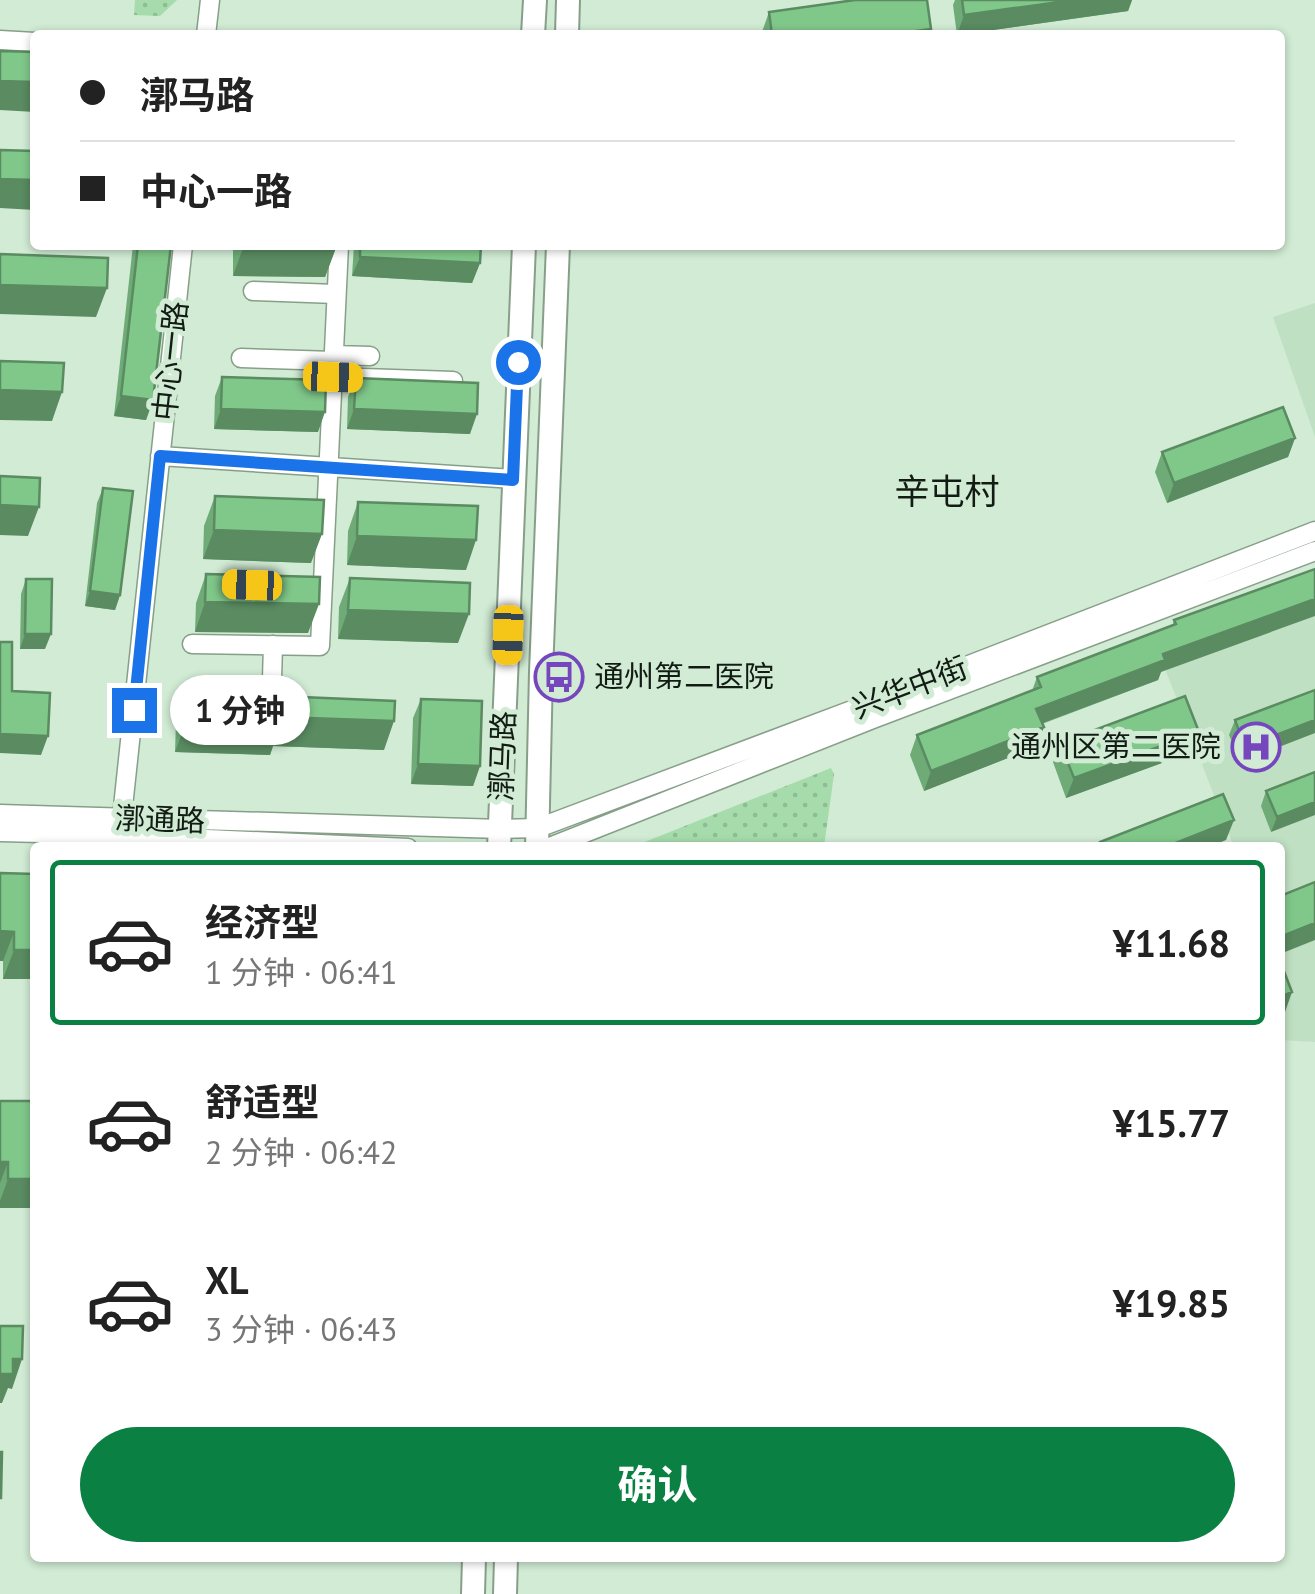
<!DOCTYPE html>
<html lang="zh">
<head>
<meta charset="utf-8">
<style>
  :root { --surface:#fff; --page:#f6f6f6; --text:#222; --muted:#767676; --line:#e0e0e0; --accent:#0b8043 }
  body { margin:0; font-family:"PT Sans","Noto Sans SC",sans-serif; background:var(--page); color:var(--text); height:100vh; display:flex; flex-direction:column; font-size:38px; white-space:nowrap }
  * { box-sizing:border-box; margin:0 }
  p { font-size:32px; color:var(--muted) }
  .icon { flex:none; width:55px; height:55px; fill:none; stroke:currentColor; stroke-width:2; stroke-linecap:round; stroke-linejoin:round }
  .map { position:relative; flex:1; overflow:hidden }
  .panel { position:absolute; left:30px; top:842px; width:1255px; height:720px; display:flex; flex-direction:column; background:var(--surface); border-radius:10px; box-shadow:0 2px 8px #0004 }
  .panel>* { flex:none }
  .hud { position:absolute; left:30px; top:30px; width:1255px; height:220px; border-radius:10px; box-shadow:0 2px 8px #0004; display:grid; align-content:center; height:220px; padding:0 50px; background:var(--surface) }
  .end { position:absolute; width:45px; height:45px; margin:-22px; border:12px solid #1a73e8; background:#fff; box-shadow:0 0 0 5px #fff }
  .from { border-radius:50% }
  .bubble { position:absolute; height:70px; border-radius:35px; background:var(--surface); box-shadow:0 2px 8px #0004; font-size:32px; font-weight:700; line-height:70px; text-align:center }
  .car { position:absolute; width:30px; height:60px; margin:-30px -15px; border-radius:12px; box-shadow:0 0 8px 2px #0007; background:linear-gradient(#f5c518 24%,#345 0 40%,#f5c518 0 76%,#345 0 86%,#f5c518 0) }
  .hud b { display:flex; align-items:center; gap:35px; height:95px; font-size:38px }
  .hud b+b { border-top:2px solid var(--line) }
  .hud i { width:25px; height:25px; background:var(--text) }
  ul { padding:18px 0 0; list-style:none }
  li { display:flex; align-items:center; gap:30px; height:165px; margin:0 20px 15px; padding:0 30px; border:5px solid transparent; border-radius:10px }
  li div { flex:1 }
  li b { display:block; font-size:38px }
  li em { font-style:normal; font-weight:700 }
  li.selected { border-color:var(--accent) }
  li>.icon { width:90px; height:90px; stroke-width:1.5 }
  .cta { display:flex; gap:20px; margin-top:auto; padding:20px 50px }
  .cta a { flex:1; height:115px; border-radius:60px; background:var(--accent); color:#fff; font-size:40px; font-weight:700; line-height:115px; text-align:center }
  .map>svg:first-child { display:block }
</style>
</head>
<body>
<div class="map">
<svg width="1315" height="1594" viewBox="0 0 1315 1594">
  <defs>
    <pattern id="green-dots" width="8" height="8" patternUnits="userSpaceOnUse" patternTransform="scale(2.5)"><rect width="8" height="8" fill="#a6dcac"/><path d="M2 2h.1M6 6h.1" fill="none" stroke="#8ebc93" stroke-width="1.8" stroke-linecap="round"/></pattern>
  </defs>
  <rect width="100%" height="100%" fill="#d1ebd4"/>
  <!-- built -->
  <path fill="#c0e0c3" d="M 1315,303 L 1315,437 L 1273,317 Z
    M 1315,590 L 1315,1042 L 1280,1040 L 1280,848 L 1234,847 L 1157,648 Z"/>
  <!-- green -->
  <path fill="url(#green-dots)" d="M 135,0 L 177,0 L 160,16 L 134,15 Z
    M 831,768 L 834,774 L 824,847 L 632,847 Z"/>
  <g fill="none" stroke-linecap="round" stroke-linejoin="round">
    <!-- street casing -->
    <g stroke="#879f89" stroke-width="21">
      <path id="street" d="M 206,35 L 210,0
        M 0,40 L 35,42
        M 253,291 L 336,294
        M 334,355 L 370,356
        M 241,358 L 334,361
        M 333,377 L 453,381
        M 160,456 L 513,479
        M 192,644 L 320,646 L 339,245
        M 269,713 L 271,713 L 273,645
        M 0,814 L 501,829 L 538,828 L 868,704 L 1315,531
        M 0,832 L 120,835 L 408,848
        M 120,835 L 183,245
        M 547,848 L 873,719 L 1315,551"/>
    </g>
    <!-- secondary casing -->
    <g stroke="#879f89" stroke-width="26">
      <path id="secondary" d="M 533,35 L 535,0
        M 567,35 L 568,0
        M 499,848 L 524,245
        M 537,848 L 541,672 L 558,245
        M 473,1594 L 474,1558
        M 505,1594 L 506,1558"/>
    </g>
    <!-- street -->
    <use href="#street" stroke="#fff" stroke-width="18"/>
    <!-- secondary -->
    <use href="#secondary" stroke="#fff" stroke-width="22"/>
  </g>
  <!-- wall -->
  <path fill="#6eab77" d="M 955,0 L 1132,0 L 1128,11 L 957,35 L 953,5 Z
    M 769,12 L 931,29 L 929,35 L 762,35 L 762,32 Z
    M 133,245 L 171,245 L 153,400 L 146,420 L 114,416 Z
    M 233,245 L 337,245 L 325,277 L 233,276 Z
    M 354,245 L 481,245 L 480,263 L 472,283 L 352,276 Z
    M 222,377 L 318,432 L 214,429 L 215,396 Z
    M 356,378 L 470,434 L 347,429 L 348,397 Z
    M 1295,438 L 1288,457 L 1167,503 L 1155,472 L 1162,452 Z
    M 103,488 L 120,595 L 115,610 L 85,606 L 97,503 Z
    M 215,496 L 311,563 L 203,559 L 204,526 Z
    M 358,502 L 466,570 L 347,565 L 348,531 Z
    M 1315,569 L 1161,672 L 1158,680 L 1042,724 L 1044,727 L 1036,747 L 924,791 L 910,755 L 917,735 L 1032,691 L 1037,677 L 1172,626 L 1174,620 Z
    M 206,574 L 308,633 L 195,632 L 196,603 Z
    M 350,578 L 458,643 L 338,639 L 339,607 Z
    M 26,579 L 45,649 L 20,649 L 21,594 Z
    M 1315,690 L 1240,762 L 1229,735 L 1235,720 Z
    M 187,692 L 384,750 L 273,746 L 270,755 L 175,752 L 176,721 Z
    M 421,699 L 480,766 L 473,786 L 411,784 L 413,718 Z
    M 1199,732 L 1192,752 L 1066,798 L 1053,762 L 1060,743 Z
    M 1315,772 L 1271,832 L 1261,806 L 1266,791 Z
    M 0,873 L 35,979 L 3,979 L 3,961 L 0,961 Z
    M 0,1101 L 35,1208 L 0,1208 Z"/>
  <!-- shaded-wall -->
  <path fill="#5a8b61" d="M 1074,0 L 1132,0 L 1128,11 L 957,35 L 964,15 Z
    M 931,29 L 929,35 L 887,35 Z
    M 0,81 L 35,82 L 35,112 L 0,110 Z
    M 0,179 L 35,180 L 35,210 L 0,208 Z
    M 244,245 L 337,245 L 325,277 L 233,276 Z
    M 360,257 L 480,263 L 472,283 L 352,276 Z
    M 0,285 L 107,288 L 96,317 L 0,314 Z
    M 0,390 L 62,392 L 52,421 L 0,420 Z
    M 121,396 L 153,400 L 146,420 L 114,416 Z
    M 221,409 L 325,412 L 318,432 L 214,429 Z
    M 354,409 L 477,414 L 470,434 L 347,429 Z
    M 1295,438 L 1288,457 L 1167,503 L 1174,483 Z
    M 0,505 L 39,507 L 28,536 L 0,535 Z
    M 214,530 L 322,534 L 311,563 L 203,559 Z
    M 357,536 L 476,540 L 466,570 L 347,565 Z
    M 90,591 L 120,595 L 115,610 L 85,606 Z
    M 1315,599 L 1315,616 L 1161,672 L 1158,680 L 1029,728 L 1036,709 L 1163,654 Z
    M 205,602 L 319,604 L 308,633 L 195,632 Z
    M 348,610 L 469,614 L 458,643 L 338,639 Z
    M 25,634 L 51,634 L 45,649 L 20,649 Z
    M 281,717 L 394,721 L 384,750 L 273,746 L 270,755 L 175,752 L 186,722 Z
    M 1315,720 L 1315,733 L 1240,762 L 1245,747 Z
    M 1044,727 L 1036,747 L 924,791 L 931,771 Z
    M 1199,732 L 1192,752 L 1066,798 L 1074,778 Z
    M 0,734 L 48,736 L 41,755 L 0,753 Z
    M 418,764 L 480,766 L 473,786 L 411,784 Z
    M 1315,802 L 1315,815 L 1271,832 L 1277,817 Z
    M 1234,820 L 1226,840 L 1207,848 L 1163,848 Z
    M 1315,923 L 1315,940 L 1280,954 L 1280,937 Z
    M 0,931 L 14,932 L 3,961 L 0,961 Z
    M 14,950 L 35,950 L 35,979 L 3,979 Z
    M 1292,992 L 1285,1012 L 1280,1014 L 1280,997 Z
    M 0,1162 L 8,1162 L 0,1183 Z
    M 8,1179 L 35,1179 L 35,1208 L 0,1208 L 0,1201 Z
    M 13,1359 L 22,1359 L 12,1389 L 8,1388 L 2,1403 L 0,1403 L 0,1374 Z"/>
  <!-- building -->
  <path fill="#80c78a" stroke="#5a8b61" stroke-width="2.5" d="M 855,0 L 927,0 L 931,29 L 887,35 L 772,35 L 769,12 Z
    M 962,0 L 1074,0 L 964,15 Z
    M 0,51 L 35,52 L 35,82 L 0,81 Z
    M 0,150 L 35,151 L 35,180 L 0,179 Z
    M 138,245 L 171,245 L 153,400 L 121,396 Z
    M 360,245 L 481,245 L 480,263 L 360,257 Z
    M 0,254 L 108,258 L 107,288 L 0,285 Z
    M 0,361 L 64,363 L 62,392 L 0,390 Z
    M 222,377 L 326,380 L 325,412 L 221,409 Z
    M 356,378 L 478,383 L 477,414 L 354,409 Z
    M 1283,407 L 1295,438 L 1174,483 L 1162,452 Z
    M 0,476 L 40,478 L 39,507 L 0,505 Z
    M 103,488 L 133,491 L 120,595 L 90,591 Z
    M 215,496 L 324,500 L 322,534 L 214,530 Z
    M 358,502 L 478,506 L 476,540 L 357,536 Z
    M 1315,569 L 1315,599 L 1163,654 L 1165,660 L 1036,709 L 1044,727 L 931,771 L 917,735 L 1041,687 L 1037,677 L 1176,624 L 1174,620 Z
    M 206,574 L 320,577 L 319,604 L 205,602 Z
    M 350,578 L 470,583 L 469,614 L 348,610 Z
    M 26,579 L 52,579 L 51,634 L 25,634 Z
    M 0,642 L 12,642 L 12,691 L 50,693 L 48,736 L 0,734 Z
    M 1315,690 L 1315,720 L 1245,747 L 1235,720 Z
    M 187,692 L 395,701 L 394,721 L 281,717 L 280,726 L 186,722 Z
    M 1185,696 L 1199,732 L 1074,778 L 1060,743 Z
    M 421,699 L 482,701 L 480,766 L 418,764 Z
    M 1315,772 L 1315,802 L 1277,817 L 1266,791 Z
    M 1223,794 L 1234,820 L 1163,848 L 1102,848 L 1100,842 Z
    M 0,873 L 35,874 L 35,950 L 14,950 L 14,932 L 0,931 Z
    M 1315,882 L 1315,923 L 1280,937 L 1280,896 Z
    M 1280,961 L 1292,992 L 1280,997 Z
    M 0,1101 L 35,1101 L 35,1179 L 8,1179 L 8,1162 L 0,1162 Z
    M 0,1326 L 23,1326 L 22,1359 L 13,1359 L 13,1374 L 0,1374 Z
    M 0,1452 L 2,1452 L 1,1498 L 0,1498 Z"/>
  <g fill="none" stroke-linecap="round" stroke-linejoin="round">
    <!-- route -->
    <path stroke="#1a73e8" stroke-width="12" d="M 134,710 L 160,456 L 513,480 L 518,362"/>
  </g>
  <!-- icons -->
  <defs>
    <g id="bus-ring" transform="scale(2.5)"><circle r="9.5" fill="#d1ebd4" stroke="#7546be" stroke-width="1.5"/><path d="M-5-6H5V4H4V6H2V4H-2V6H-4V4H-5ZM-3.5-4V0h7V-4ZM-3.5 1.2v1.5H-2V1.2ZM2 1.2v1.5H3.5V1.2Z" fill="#7546be"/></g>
    <g id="hospital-ring" transform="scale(2.5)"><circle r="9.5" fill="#d1ebd4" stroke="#7546be" stroke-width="1.5"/><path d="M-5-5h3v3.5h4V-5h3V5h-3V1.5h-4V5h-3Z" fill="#7546be"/></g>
  </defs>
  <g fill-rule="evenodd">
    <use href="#bus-ring" x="559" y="677"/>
    <use href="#hospital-ring" x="1256" y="747"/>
  </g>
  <g text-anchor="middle" stroke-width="10" stroke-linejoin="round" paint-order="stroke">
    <!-- street labels -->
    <g font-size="30" fill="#131c14" stroke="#d1ebd4">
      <text transform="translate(171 361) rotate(-84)" y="10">中心一路</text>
      <text transform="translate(910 688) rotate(-21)" y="10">兴华中街</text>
      <text transform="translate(503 756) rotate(-88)" y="10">漷马路</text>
      <text transform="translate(160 820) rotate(2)" y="10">漷通路</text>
    </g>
    <!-- poi labels -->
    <g font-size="30" fill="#131c14" stroke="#d1ebd4" text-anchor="start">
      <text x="594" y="687">通州第二医院</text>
      <text x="1221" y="757" text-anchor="end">通州区第二医院</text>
    </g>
    <!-- quarter labels -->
    <g font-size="35" fill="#131c14" stroke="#d1ebd4">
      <text x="947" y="504">辛屯村</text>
    </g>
  </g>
</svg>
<i class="end from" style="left:518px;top:362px"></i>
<i class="end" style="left:134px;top:710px"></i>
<div class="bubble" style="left:170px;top:675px;width:140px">1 分钟</div>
<i class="car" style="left:333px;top:377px;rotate:92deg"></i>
<i class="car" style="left:252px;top:585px;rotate:272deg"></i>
<i class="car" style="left:508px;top:635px;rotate:182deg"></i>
<div class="hud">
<b><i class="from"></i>漷马路</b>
<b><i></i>中心一路</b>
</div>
<section class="panel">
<ul>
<li class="selected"><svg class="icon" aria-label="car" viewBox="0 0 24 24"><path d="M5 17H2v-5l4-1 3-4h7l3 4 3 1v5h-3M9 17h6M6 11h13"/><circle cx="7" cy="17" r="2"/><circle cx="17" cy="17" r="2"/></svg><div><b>经济型</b><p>1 分钟 · 06:41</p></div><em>¥11.68</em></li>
<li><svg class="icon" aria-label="car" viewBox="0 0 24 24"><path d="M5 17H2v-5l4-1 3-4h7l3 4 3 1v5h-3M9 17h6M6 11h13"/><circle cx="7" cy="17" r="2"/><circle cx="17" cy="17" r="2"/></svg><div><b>舒适型</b><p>2 分钟 · 06:42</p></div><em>¥15.77</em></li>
<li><svg class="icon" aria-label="car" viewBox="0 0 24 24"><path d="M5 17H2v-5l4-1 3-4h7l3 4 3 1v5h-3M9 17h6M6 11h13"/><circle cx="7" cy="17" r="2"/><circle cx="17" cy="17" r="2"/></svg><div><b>XL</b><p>3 分钟 · 06:43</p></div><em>¥19.85</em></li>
</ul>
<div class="cta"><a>确认</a></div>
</section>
</div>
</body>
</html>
